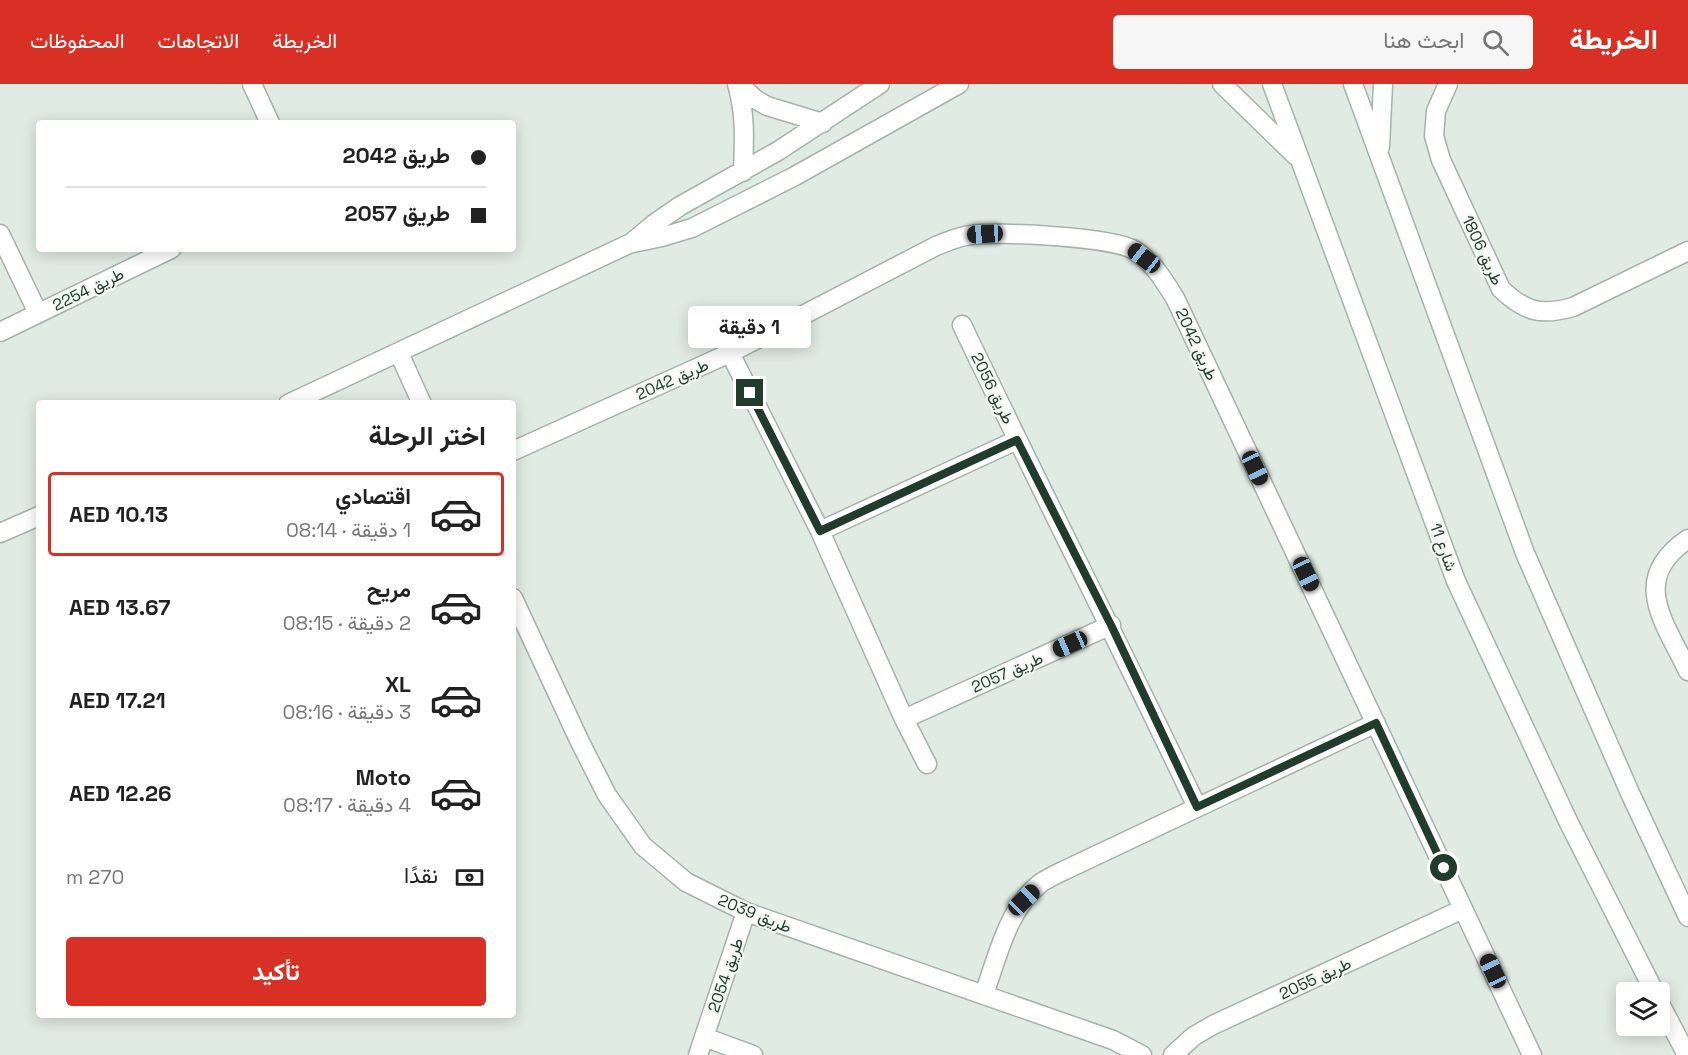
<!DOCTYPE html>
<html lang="ar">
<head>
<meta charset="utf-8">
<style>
  :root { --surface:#fff; --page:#f6f6f6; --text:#222; --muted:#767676; --line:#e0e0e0; --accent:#d93025 }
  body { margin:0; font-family:"Space Grotesk",Vazirmatn,sans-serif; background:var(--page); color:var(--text); direction:rtl; height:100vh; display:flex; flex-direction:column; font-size:22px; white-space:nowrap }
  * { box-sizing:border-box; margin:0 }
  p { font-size:20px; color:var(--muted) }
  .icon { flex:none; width:33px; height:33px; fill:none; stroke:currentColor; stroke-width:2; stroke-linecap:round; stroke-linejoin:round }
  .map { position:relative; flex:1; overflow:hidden; direction:ltr }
  .details { position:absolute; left:36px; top:316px; width:480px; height:618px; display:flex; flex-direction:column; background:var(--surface); border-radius:6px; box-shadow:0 3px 15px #0003; direction:rtl }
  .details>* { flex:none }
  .guide { position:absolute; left:36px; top:36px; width:480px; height:132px; border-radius:6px; box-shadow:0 3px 15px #0003; direction:rtl; display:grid; align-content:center; height:132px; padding:0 30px; background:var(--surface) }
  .tools { position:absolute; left:1616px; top:898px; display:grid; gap:12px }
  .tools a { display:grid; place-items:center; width:54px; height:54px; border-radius:6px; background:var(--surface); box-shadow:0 3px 15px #0003; font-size:30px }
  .end { position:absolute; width:27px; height:27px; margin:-14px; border:8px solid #213b2d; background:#fff; box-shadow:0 0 0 3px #fff }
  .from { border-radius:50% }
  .bubble { position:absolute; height:42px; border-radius:6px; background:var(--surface); box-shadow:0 3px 15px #0003; font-size:20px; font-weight:700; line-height:42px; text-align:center; direction:rtl }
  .car { position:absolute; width:18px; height:36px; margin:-18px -9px; border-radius:8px; box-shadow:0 0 4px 2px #0007; background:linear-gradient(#222 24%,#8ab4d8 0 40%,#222 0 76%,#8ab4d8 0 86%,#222 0) }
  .guide b { display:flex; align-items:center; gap:21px; height:57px; font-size:22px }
  .guide b+b { border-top:2px solid var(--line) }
  .guide i { width:15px; height:15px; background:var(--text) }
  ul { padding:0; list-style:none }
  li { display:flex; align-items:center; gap:18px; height:84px; margin:0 12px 9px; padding:0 18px; border:3px solid transparent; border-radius:6px }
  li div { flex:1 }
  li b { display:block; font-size:22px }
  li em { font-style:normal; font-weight:700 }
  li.active { border-color:var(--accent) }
  li>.icon { width:54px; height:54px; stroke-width:1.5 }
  h2 { padding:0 30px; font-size:27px; line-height:72px }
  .pay { display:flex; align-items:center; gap:15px; height:66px; padding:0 30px; font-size:22px }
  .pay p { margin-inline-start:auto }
  .primary-button { display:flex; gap:12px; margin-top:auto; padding:12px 30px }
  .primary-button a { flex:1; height:69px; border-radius:6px; background:var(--accent); color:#fff; font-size:24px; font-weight:700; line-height:69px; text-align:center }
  header { display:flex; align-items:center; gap:36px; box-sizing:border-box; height:84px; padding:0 30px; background:var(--accent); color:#fff }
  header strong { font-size:28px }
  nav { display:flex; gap:33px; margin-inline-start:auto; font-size:21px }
  .search { width:420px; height:54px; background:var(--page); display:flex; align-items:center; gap:15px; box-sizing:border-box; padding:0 21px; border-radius:6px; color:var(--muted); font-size:22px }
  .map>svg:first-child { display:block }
</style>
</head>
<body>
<header>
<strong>الخريطة</strong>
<div class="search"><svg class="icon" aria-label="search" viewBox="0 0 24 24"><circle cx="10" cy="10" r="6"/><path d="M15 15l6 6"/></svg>ابحث هنا</div>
<nav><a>الخريطة</a><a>الاتجاهات</a><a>المحفوظات</a></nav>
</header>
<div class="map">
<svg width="1688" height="971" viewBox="0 0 1688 971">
  <rect width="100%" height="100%" fill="#e0ebe3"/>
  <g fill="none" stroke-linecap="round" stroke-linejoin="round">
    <!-- street casing -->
    <g stroke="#a3b3a9" stroke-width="21">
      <path id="street" d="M 252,0 L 270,39
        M 737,0 C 746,32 744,55 743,88
        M 739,0 L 755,15 L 767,22 L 823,39
        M 1448,0 L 1436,27 L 1434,52 L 1441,76 L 1501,205 C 1525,228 1541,232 1573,223 L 1688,167
        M 0,150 L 38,229
        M 633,159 L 662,153 L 692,144 L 795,92 L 959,0
        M 962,241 C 1039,402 1120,561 1197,723
        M 0,248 L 171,165
        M 399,269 L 422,320
        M 730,269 L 820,447 L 904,635 L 927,680
        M 288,320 L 631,159 L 654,140 L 680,122 L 778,67 L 880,0
        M 513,367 L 730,269 L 936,162 C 947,158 959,152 971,151 C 997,147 1113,153 1134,166 C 1153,178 1163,195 1175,214 L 1532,971
        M 820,447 L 1017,356
        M 0,449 L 39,432
        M 1688,455 C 1629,495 1664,537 1688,587
        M 513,514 L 580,658 L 607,711 L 643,762 L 686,798 L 746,828 L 1113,956 L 1142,971
        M 904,635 L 1111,541
        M 984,910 C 998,872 1008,823 1042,798 C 1049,794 1056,790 1063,787 L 1376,639
        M 704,953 L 753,971
        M 698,971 L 746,828
        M 1173,971 L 1194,952 L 1213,941 L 1463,825"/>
    </g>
    <!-- secondary casing -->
    <g stroke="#9fb6a8" stroke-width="21">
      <path id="secondary" d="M 1222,0 L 1296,72
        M 1272,0 L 1456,497 L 1568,737 L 1655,909
        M 1353,0 L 1525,469 L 1630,709 L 1688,833
        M 1380,63 L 1383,0
        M 1659,918 L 1687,971"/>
    </g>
    <!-- street -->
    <use href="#street" stroke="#fff" stroke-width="18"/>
    <!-- secondary -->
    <use href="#secondary" stroke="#fff" stroke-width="18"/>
  </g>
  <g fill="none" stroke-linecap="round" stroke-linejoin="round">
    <!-- route -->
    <path stroke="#213b2d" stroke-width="8" d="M 750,309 L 820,447 L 1017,356 L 1111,541 L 1197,723 L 1376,639 L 1444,784"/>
  </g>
  <g text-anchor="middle" stroke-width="4.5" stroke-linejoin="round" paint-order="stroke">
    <!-- street labels -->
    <g font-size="16" fill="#213b2d" stroke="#f1f7f2">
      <text transform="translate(1483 166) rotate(65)" y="6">طريق 1806</text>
      <text transform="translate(88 205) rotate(-26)" y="6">طريق 2254</text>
      <text transform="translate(1197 260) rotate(65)" y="6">طريق 2042</text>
      <text transform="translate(672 295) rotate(-24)" y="6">طريق 2042</text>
      <text transform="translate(993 304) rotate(64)" y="6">طريق 2056</text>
      <text transform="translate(1444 463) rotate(70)" y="6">شارع 11</text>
      <text transform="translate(1007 588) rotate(-24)" y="6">طريق 2057</text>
      <text transform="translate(755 829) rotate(22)" y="6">طريق 2039</text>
      <text transform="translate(725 891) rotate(-71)" y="6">طريق 2054</text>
      <text transform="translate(1315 894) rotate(-25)" y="6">طريق 2055</text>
    </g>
  </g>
</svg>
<div class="tools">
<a><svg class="icon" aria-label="layers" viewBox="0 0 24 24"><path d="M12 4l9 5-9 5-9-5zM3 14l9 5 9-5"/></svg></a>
</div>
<i class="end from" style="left:1444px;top:784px"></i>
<i class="end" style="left:750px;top:309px"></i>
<div class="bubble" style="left:688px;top:222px;width:123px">1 دقيقة</div>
<i class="car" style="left:985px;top:150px;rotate:267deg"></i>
<i class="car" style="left:1144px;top:174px;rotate:308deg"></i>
<i class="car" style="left:1255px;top:384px;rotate:155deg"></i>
<i class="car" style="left:1306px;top:490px;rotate:155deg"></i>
<i class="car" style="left:1070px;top:560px;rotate:246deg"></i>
<i class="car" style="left:1024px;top:816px;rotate:46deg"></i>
<i class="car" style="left:1493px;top:887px;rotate:335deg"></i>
<div class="guide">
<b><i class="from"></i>طريق 2042</b>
<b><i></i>طريق 2057</b>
</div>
<section class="details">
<h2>اختر الرحلة</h2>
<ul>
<li class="active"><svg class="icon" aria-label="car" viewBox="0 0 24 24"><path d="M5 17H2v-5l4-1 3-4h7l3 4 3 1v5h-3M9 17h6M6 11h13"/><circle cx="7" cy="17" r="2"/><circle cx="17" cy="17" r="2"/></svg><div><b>اقتصادي</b><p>1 دقيقة · 08:14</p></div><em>AED 10.13</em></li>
<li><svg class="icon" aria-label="car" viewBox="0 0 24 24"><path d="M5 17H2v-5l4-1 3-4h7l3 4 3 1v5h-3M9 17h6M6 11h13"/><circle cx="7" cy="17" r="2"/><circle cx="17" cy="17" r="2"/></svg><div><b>مريح</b><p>2 دقيقة · 08:15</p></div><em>AED 13.67</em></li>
<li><svg class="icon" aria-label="car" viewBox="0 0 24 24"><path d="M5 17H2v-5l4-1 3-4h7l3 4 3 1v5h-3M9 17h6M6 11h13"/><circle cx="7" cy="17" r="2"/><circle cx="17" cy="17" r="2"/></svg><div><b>XL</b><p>3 دقيقة · 08:16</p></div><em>AED 17.21</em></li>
<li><svg class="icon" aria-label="car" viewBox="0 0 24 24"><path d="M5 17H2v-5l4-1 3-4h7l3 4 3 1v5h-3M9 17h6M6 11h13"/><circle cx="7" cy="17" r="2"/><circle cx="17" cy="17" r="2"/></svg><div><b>Moto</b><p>4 دقيقة · 08:17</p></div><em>AED 12.26</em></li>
</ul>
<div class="pay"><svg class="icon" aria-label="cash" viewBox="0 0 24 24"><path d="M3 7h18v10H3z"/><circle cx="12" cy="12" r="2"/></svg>نقدًا<p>270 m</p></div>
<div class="primary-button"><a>تأكيد</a></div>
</section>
</div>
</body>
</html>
